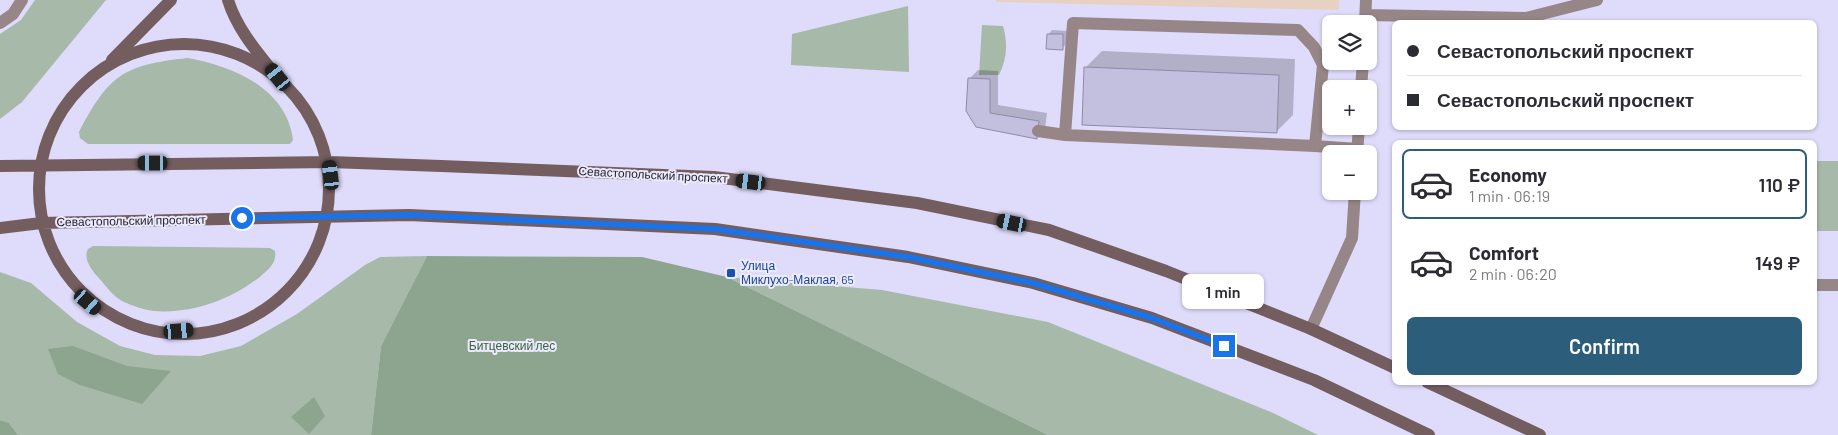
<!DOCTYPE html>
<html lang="en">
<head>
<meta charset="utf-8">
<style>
  :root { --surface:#fff; --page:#f2f2f3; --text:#2b2b33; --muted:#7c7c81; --line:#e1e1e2; --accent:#2c5e7b }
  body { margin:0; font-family:Barlow,sans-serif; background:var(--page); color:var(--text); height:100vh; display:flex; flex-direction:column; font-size:19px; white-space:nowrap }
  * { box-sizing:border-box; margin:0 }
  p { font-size:16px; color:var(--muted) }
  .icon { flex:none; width:28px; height:28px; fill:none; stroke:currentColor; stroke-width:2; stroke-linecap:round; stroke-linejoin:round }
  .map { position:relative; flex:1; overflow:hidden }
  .details { position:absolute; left:1392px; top:140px; width:425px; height:245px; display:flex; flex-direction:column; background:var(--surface); border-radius:8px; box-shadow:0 1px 4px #0004 }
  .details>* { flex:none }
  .banner { position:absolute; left:1392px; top:20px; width:425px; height:110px; border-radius:8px; box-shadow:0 1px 4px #0004; display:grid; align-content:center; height:110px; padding:0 15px; background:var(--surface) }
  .fabs { position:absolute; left:1322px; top:15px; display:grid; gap:10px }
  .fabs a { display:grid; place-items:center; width:55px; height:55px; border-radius:8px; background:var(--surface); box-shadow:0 1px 4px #0004; font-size:25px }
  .end { position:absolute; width:22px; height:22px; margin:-11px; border:6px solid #1a73e8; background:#fff; box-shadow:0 0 0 2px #fff }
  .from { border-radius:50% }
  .bubble { position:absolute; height:35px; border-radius:8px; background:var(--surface); box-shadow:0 1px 4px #0004; font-size:16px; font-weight:600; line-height:35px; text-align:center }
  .car { position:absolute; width:15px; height:30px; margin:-15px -8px; border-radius:6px; box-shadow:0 0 4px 1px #0007; background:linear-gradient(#222 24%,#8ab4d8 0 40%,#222 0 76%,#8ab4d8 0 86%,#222 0) }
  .banner b { display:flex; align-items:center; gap:18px; height:48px; font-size:19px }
  .banner b+b { border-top:1px solid var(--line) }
  .banner i { width:12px; height:12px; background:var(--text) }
  ul { padding:9px 0 0; list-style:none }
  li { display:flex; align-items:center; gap:15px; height:70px; margin:0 10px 8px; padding:0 5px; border:2px solid transparent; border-radius:8px }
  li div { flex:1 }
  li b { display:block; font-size:19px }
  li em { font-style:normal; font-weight:600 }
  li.on { border-color:var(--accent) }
  li>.icon { width:45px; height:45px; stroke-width:1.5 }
  .primary-button { display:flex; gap:10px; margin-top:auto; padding:10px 15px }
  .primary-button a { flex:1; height:58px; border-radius:8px; background:var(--accent); color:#fff; font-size:20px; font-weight:600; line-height:58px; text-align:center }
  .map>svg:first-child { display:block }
</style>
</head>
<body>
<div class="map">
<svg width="1838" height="435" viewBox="0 0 1838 435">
  <rect width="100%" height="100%" fill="#dfdbfb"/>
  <!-- education -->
  <path fill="#e6d1c3" d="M 996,0 L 1339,0 L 1339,10 L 996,2 Z"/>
  <!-- green -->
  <path fill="#a7b9a8" d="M 35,0 L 106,0 L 22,102 L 0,119 L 0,34 L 21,20 Z
    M 908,6 L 909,72 L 791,65 L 792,34 Z
    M 982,25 L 1003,26 C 1008,44 1007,59 999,75 L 979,75 Z
    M 188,58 C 232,66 287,88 293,140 L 290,144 L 88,144 L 80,138 L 79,132 C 109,75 123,65 188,58 Z
    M 1815,161 L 1838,161 L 1838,231 L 1815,231 Z
    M 93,246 L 270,248 L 275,251 C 277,263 269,269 261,276 C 231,300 192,314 154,311 C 144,310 122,303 115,296 C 108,290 103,282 97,276 C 91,269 83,258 88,249 Z
    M 427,256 L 381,346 L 371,435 L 18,435 L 9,423 L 0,420 L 0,272 L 31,283 L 77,322 L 120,346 L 155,355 L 200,356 L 241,346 L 297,314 L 365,265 L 380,257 Z
    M 727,277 L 882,290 L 1048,322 L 1273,413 L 1318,435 L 1048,435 Z"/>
  <!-- forest -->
  <path fill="#8da58e" d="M 427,256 L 642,257 L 727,277 L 1048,435 L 371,435 L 381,346 Z
    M 73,346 L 127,366 L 171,371 L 142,404 L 80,385 L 58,374 L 48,349 Z
    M 314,397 L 325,416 L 309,434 L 291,417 Z
    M 0,420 L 9,423 L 18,435 L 0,435 Z"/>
  <!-- shadow -->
  <path fill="#0003" d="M 1052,30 L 1067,31 L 1066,44 L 1062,49 L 1048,35 Z
    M 1102,51 L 1295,59 L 1293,115 L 1276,132 L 1085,68 Z
    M 978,70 L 998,71 L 998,105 L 1047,113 L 1045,129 L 977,126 L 969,79 Z"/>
  <!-- building -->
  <path fill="#c3bfde" stroke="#8e8aa8" d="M 1047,34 L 1063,34 L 1063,50 L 1046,49 Z
    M 1084,67 L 1279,75 L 1277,133 L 1082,125 Z
    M 968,78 L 990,79 L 990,113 L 1039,121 L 1037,139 L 976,127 L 966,111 Z"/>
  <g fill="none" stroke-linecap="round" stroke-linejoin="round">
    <!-- lane -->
    <path stroke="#978688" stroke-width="12" d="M 1366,15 L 1526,18 L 1597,0
      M 0,23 L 13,14 L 22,0
      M 1365,24 L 1366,0
      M 1361,89 L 1363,61
      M 1038,131 L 1065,135
      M 1315,146 L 1065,135 L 1073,23 L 1298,30 L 1314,47 L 1323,65 L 1315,146 L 1358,149
      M 1357,154 L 1359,126
      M 1815,285 L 1838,285
      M 1311,329 L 1352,238 L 1355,191"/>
    <!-- secondary -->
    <path stroke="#735d5f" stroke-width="12" d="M 228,0 C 236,26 253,47 270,68
      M39 189a145 145 0 1 1 290 0a145 145 0 1 1-290 0Z
      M 112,60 L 171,0
      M 0,166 L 330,162 L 441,166 L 714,177 L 917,203 L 1049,230 L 1166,271 L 1311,329 L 1395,368
      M 0,228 L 41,223 L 409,215 L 715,229 L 908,257 L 1033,283 L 1152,318 L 1314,380 L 1429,435
      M 1427,382 L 1540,435"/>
  </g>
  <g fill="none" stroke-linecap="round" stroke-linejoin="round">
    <!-- route -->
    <path stroke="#1a73e8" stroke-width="6" d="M 242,218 L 409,215 L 715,229 L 908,257 L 1033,283 L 1152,318 L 1224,346"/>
  </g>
  <!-- markers -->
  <rect fill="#1a4fb4" stroke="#eceafd" stroke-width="2" x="726" y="268" width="10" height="10" rx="2.5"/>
  <g text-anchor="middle" stroke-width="4" stroke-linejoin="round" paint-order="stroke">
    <!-- street labels -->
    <g font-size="12" fill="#25232f" stroke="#eceafd">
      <text transform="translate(653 175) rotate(3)" y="4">Севастопольский проспект</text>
      <text transform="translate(131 221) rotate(-1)" y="4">Севастопольский проспект</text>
    </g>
    <!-- transit labels -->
    <g font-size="12" fill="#164399" stroke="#eceafd" text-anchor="start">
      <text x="741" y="270">Улица<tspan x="741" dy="14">Миклухо-Маклая, 65</tspan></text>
    </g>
    <!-- park labels -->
    <g font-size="12" fill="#3b623d" stroke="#eceafd">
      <text x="512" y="350">Битцевский лес</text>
    </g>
  </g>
</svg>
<div class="fabs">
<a><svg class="icon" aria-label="layers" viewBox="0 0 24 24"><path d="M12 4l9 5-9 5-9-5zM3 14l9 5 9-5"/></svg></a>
<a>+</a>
<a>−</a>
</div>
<i class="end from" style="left:242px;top:218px"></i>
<i class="end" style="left:1224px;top:346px"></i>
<div class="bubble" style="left:1182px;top:274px;width:82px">1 min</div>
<i class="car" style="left:278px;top:77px;rotate:321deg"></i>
<i class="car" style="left:153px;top:163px;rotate:270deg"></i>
<i class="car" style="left:331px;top:175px;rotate:353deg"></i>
<i class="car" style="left:751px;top:182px;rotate:277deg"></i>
<i class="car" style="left:1012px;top:223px;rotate:282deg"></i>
<i class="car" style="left:88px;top:302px;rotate:131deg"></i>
<i class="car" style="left:179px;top:331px;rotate:85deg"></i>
<div class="banner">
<b><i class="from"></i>Севастопольский проспект</b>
<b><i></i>Севастопольский проспект</b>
</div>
<section class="details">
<ul>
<li class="on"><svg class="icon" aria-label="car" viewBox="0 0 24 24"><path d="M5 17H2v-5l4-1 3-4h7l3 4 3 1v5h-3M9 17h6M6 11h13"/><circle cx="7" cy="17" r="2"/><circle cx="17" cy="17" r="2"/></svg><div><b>Economy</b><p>1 min · 06:19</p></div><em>110 ₽</em></li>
<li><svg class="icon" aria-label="car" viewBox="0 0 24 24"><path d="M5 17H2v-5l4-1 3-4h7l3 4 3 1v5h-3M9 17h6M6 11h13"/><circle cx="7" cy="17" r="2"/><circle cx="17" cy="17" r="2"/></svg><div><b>Comfort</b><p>2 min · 06:20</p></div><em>149 ₽</em></li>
</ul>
<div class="primary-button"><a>Confirm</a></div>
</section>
</div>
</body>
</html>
